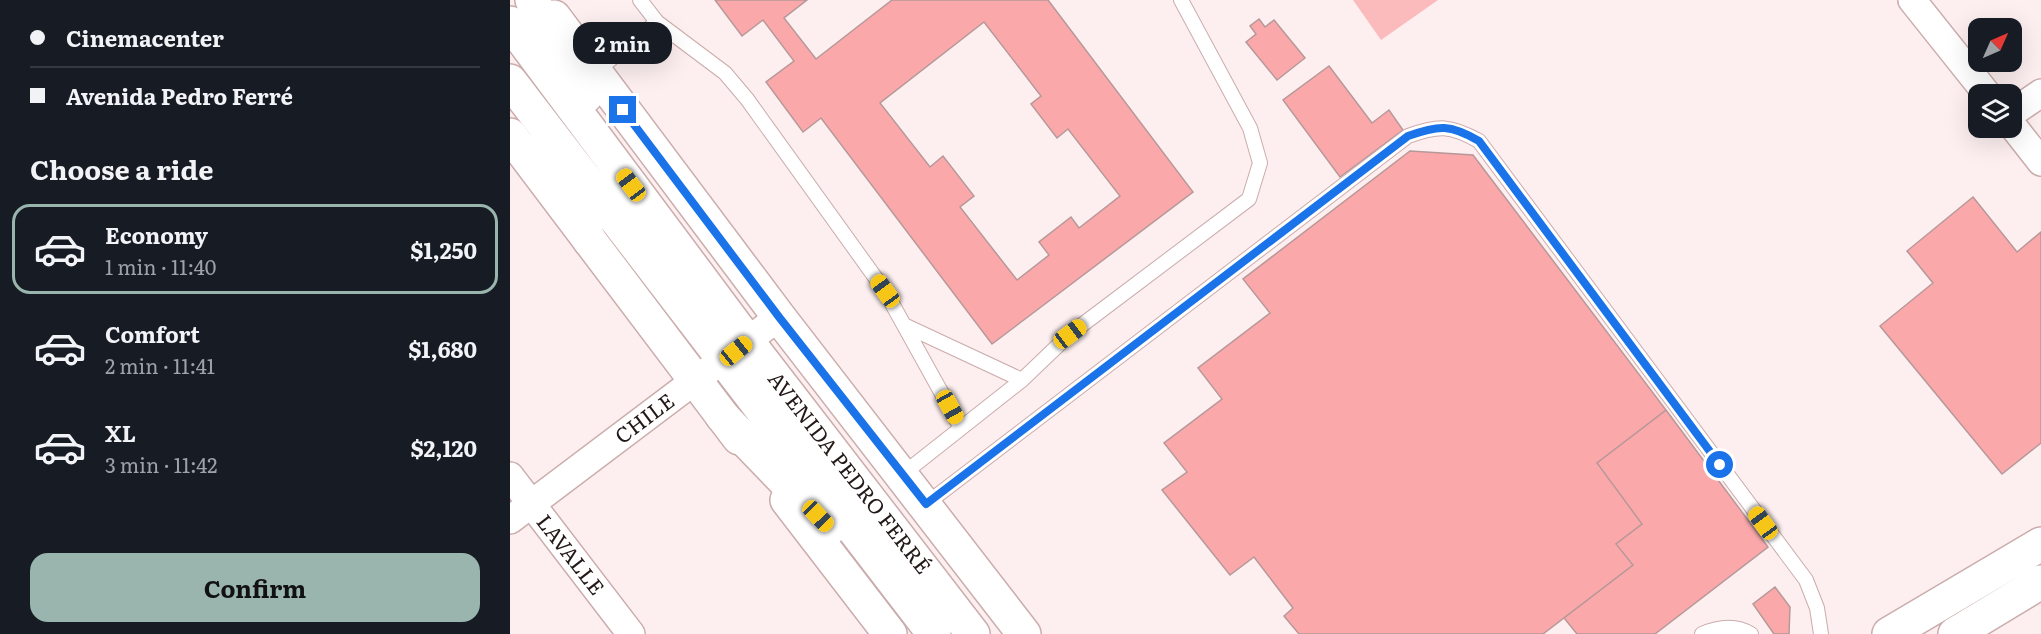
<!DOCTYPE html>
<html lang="en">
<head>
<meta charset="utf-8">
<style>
  :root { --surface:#171b24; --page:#242831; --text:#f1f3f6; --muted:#9ea1a6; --line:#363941; --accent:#99b5ad }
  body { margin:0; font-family:Literata,serif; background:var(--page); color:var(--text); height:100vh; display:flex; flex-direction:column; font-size:22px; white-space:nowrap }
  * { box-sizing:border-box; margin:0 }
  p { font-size:20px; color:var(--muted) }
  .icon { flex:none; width:33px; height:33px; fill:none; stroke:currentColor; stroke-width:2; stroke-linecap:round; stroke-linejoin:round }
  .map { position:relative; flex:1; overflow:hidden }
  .side { display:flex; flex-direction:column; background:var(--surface); width:510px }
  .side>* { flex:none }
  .hud { display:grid; align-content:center; height:132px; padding:0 30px; background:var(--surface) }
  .needle { width:39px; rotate:45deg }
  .controls { position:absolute; left:1458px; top:18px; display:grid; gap:12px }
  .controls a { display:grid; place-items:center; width:54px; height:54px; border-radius:12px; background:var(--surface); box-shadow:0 6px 24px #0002; font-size:30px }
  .end { position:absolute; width:27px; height:27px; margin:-14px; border:8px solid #1a73e8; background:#fff; box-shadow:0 0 0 3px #fff }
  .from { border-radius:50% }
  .bubble { position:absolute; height:42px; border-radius:18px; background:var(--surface); box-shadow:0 6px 24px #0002; font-size:20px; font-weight:700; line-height:42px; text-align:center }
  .car { position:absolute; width:18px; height:36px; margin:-18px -9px; border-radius:8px; box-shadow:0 0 4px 2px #0007; background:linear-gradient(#f5c518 24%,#345 0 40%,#f5c518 0 76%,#345 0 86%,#f5c518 0) }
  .hud b { display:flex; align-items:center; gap:21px; height:57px; font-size:22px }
  .hud b+b { border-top:2px solid var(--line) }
  .hud i { width:15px; height:15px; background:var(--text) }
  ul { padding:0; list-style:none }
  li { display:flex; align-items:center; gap:18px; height:90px; margin:0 12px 9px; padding:0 18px; border:3px solid transparent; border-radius:18px }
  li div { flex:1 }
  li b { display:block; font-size:22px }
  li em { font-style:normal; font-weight:700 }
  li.active { border-color:var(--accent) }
  li>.icon { width:54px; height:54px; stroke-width:1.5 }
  h2 { padding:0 30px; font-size:27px; line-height:72px }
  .primary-button { display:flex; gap:12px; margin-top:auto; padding:12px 30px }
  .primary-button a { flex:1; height:69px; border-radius:18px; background:var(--accent); color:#111; font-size:24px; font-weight:700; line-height:69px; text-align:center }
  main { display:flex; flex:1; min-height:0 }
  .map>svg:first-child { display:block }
</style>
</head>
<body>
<main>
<section class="side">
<div class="hud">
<b><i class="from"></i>Cinemacenter</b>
<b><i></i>Avenida Pedro Ferré</b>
</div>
<h2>Choose a ride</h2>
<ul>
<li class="active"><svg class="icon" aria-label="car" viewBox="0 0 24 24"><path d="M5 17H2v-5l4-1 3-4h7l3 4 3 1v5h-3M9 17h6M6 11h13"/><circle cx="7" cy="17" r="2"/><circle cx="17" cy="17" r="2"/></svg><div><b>Economy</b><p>1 min · 11:40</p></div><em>$1,250</em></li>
<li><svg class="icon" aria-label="car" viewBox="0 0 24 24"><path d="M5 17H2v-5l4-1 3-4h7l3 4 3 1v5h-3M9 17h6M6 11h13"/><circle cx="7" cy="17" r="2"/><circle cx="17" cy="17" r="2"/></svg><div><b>Comfort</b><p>2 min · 11:41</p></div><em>$1,680</em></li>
<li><svg class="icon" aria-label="car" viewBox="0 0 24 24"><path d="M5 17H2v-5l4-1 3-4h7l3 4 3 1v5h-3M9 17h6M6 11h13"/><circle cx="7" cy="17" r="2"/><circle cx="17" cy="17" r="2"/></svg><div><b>XL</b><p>3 min · 11:42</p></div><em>$2,120</em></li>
</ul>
<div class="primary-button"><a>Confirm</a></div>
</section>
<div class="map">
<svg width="1531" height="634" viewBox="0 0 1531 634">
  <rect width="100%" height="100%" fill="#fdefef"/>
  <!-- pitch -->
  <path fill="#fbbbbd" d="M 843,0 L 928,0 L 871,40 Z"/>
  <!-- building -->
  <path fill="#fba8ab" stroke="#b79899" stroke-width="1.5" fill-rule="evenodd" d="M 205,0 L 297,0 L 274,18 L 306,59 L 382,0 L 538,0 L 683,192 L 482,344 L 311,118 L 293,132 L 256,82 L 284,61 L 253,20 L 232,36 ZM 474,22 L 531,96 L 521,104 L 547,138 L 558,129 L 610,196 L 569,228 L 561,217 L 529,242 L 539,255 L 507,280 L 450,207 L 464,196 L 433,156 L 420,167 L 370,103 Z
    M 749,19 L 755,27 L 764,20 L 795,58 L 767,80 L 736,42 L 746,34 L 740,26 Z
    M 819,66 L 862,123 L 879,110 L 893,130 L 830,177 L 773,100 Z
    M 900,151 L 963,155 L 1156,410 L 1087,463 L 1132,524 L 1106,544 L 1123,565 L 1033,634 L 789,634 L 774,616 L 783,608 L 744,557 L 720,575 L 652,490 L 677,472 L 654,443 L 712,399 L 688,368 L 760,313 L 733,279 Z
    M 1463,197 L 1507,252 L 1531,232 L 1531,443 L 1492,474 L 1370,326 L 1423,283 L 1397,251 Z
    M 1156,410 L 1258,547 L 1145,634 L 1067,634 L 1054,618 L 1123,565 L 1106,544 L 1132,524 L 1087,463 Z
    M 1265,587 L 1280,607 L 1279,634 L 1264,634 L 1243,604 Z"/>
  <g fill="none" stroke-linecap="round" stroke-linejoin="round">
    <!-- service casing -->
    <g stroke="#cbacac" stroke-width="16">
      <path id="service" d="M 130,0 L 147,22 L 215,73 L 237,99 L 375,291 L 451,428
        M 85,72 L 147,22
        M 394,325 L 512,380
        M 393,474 L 512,380 L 560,334 L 739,199 L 750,163 L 740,128 L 671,0
        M 416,504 L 898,136 C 929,125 940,125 969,141 L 1296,580 L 1307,608 L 1311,634
        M 1192,634 C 1208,627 1226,625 1241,634"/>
    </g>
    <!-- minor casing -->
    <g stroke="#cbacac" stroke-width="30">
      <path id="minor" d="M 1402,0 L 1477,94
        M 1502,113 L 1531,93
        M 1502,125 L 1531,162
        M 0,476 L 121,634
        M 0,520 L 269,317"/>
    </g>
    <!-- secondary casing -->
    <g stroke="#cbacac" stroke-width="36">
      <path id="secondary" d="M 44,17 L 269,317 L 514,634
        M 0,135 L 229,438
        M 277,500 L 380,634
        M 1379,634 L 1531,544
        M 1445,634 L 1531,582"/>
    </g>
    <!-- trunk casing -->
    <g stroke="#cbacac" stroke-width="36">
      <path id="trunk" d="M 22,0 L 76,96
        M 0,23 L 238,342 L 463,634
        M 0,81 L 424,634
        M 32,147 L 80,241
        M 212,416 L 320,528"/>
    </g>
    <!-- service -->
    <use href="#service" stroke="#fff" stroke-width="14"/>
    <!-- minor -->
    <use href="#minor" stroke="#fff" stroke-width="27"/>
    <!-- secondary -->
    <use href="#secondary" stroke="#fff" stroke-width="33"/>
    <!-- trunk -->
    <use href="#trunk" stroke="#fff" stroke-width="33"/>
  </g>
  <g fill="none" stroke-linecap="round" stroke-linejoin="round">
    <!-- route -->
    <path stroke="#1a73e8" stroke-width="8" d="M 113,110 L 269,317 L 416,504 L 898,136 C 929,125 940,124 969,141 L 1210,465"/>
  </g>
  <g text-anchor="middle" stroke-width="5" stroke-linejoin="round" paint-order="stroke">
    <!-- street labels -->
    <g font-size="21" fill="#231818" stroke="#fff">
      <text transform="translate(135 419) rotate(-37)" y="7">CHILE</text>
      <text transform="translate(339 473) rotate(52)" y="7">AVENIDA PEDRO FERRÉ</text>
      <text transform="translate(60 555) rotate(52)" y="7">LAVALLE</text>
    </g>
  </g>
</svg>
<div class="controls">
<a><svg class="needle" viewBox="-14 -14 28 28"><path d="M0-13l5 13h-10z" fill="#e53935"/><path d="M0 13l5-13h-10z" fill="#9ea1a6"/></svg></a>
<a><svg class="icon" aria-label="layers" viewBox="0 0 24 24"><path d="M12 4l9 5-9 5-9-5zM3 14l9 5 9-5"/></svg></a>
</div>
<i class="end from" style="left:1210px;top:465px"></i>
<i class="end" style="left:113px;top:110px"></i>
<div class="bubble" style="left:63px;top:22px;width:99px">2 min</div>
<i class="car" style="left:121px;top:185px;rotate:323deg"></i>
<i class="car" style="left:375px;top:291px;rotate:324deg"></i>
<i class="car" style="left:560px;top:334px;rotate:53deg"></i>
<i class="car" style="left:226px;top:351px;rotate:51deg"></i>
<i class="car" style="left:440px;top:407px;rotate:151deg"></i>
<i class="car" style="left:308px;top:516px;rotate:136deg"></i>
<i class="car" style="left:1253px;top:523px;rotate:324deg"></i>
</div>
</main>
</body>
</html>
